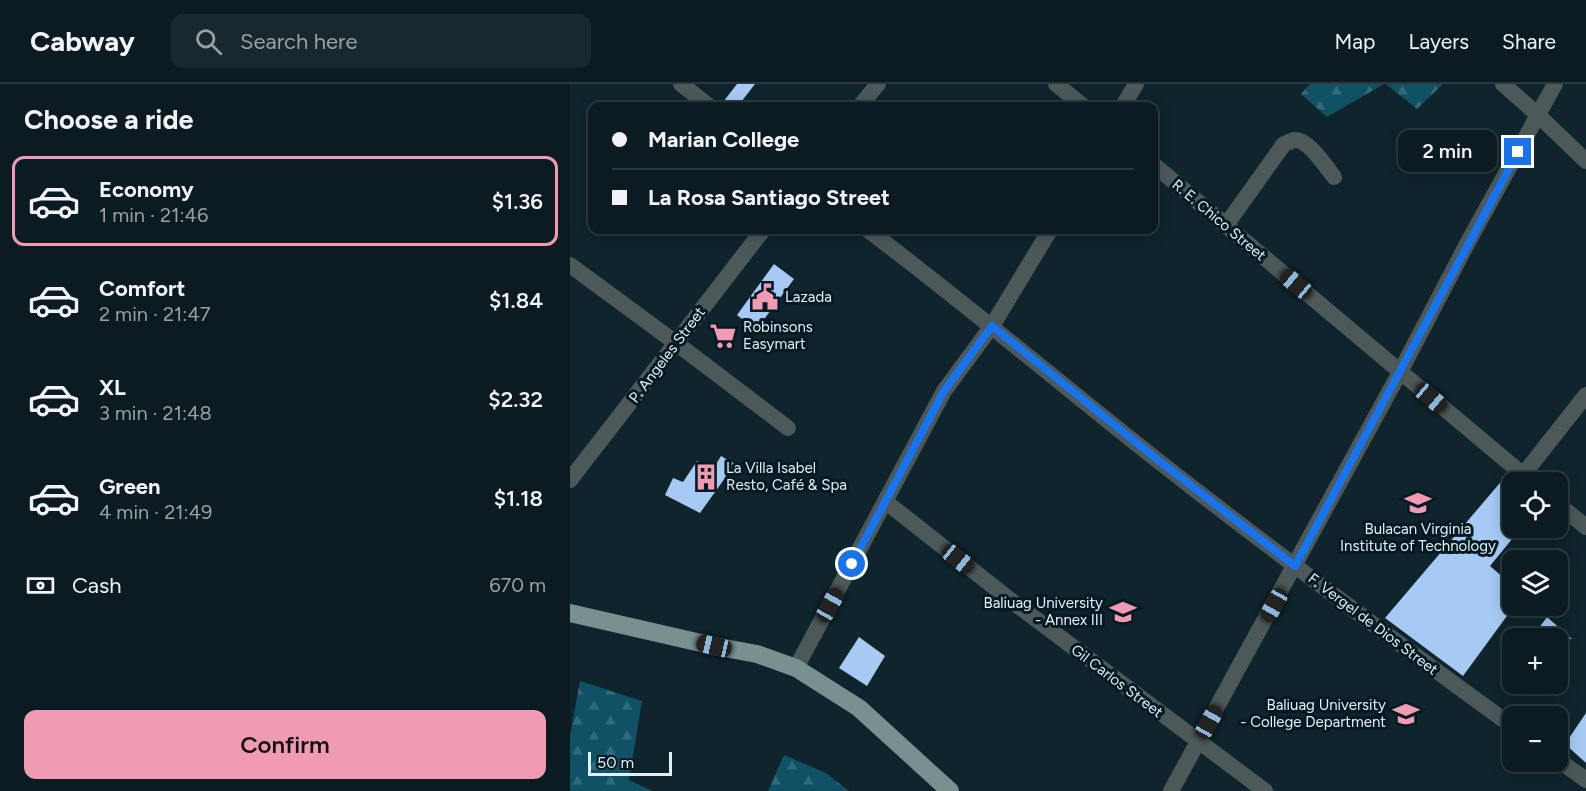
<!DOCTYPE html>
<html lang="en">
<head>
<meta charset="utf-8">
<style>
  :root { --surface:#0b1b21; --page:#19282e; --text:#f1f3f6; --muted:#9aa1a5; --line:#2b393f; --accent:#f19ab3 }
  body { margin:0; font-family:Figtree,sans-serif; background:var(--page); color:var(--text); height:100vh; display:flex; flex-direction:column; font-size:22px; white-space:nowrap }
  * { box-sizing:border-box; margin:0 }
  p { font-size:20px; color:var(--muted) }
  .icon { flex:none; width:33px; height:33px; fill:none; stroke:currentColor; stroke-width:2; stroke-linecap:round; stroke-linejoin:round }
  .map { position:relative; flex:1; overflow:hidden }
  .panel { display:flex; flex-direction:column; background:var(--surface); width:570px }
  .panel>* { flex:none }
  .top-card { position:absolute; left:18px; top:18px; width:570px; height:132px; border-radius:12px; box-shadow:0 3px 15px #0003,0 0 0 2px var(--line); display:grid; align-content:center; height:132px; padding:0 24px; background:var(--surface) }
  .fabs { position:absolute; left:932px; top:388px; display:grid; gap:12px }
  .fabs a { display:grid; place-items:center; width:66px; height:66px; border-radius:12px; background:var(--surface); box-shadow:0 3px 15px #0003,0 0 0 2px var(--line); font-size:30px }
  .scale { position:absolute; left:18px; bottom:15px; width:84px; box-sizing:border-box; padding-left:6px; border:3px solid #e2eff5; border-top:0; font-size:16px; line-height:21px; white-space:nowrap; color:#e2eff5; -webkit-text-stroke:4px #051a22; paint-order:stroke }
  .end { position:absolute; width:27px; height:27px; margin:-14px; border:8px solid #1a73e8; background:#fff; box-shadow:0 0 0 3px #fff }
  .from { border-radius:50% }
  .bubble { position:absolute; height:42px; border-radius:12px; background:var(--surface); box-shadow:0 3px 15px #0003,0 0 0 2px var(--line); font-size:20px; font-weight:600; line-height:42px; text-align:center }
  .car { position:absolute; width:18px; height:36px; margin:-18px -9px; border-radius:8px; box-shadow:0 0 4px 2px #0007; background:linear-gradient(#222 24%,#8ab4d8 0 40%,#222 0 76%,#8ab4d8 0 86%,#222 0) }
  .top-card b { display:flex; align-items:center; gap:21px; height:57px; font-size:22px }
  .top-card b+b { border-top:2px solid var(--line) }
  .top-card i { width:15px; height:15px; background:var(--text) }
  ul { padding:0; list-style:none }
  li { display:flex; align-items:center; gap:18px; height:90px; margin:0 12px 9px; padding:0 12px; border:3px solid transparent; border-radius:12px }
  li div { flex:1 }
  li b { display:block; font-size:22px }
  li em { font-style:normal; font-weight:600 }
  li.selected { border-color:var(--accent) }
  li>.icon { width:54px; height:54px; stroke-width:1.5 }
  h2 { padding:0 24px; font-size:27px; line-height:72px }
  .pay { display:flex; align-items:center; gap:15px; height:66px; padding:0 24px; font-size:22px }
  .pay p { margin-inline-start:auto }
  .action { display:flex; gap:12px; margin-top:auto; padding:12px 24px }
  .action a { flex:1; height:69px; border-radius:12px; background:var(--accent); color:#111; font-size:24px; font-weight:600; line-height:69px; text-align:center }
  header { display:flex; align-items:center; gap:36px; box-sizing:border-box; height:84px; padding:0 30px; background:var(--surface); border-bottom:2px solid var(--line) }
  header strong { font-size:28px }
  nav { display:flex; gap:33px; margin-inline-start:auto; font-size:21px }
  .search { width:420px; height:54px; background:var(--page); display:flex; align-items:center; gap:15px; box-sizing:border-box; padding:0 21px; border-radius:12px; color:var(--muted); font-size:22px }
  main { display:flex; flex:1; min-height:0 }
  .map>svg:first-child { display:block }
</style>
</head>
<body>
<header>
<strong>Cabway</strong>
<div class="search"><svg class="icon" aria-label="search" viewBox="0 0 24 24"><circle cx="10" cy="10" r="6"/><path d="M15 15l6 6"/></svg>Search here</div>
<nav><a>Map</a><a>Layers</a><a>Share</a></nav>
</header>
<main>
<section class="panel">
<h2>Choose a ride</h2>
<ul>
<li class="selected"><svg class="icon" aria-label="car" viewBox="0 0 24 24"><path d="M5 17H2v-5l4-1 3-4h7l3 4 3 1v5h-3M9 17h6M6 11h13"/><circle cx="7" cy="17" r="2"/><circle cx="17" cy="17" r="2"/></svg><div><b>Economy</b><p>1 min · 21:46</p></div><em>$1.36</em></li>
<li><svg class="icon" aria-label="car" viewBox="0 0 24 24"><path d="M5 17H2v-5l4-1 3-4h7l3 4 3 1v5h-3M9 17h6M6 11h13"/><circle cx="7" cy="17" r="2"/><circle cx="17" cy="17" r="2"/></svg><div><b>Comfort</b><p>2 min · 21:47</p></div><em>$1.84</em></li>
<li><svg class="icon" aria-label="car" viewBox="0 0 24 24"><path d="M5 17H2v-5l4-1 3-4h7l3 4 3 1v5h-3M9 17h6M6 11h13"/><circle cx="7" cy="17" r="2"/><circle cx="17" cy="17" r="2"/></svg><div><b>XL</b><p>3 min · 21:48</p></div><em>$2.32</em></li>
<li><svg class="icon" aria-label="car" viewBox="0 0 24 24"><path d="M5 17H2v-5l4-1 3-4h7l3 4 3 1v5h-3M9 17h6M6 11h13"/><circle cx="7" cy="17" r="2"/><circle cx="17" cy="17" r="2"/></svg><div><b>Green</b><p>4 min · 21:49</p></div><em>$1.18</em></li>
</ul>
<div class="pay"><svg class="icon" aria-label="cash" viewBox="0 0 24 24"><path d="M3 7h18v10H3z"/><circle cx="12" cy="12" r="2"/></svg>Cash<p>670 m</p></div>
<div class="action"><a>Confirm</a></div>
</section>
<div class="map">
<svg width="1016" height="707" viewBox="0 0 1016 707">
  <defs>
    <pattern id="forest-firs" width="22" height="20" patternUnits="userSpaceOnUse" patternTransform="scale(1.5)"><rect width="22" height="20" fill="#105165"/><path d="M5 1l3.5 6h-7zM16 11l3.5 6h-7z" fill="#326a7c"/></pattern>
  </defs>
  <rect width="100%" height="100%" fill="#0f242c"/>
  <!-- forest -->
  <path fill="url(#forest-firs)" d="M 740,0 L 814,0 L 757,33 L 731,10 Z
    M 816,0 L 873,0 L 847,25 Z
    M 10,597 L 72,617 L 59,696 L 82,707 L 0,707 L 0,652 Z
    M 214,671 L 256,689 L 279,707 L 198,707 Z"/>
  <!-- building -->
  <path fill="#a6caf4" d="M 167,0 L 185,0 L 168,22 L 150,22 Z
    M 204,180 L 224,195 L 186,246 L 167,231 Z
    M 151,372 L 165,380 L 130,429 L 95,411 L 103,394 L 113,398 L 127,377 L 142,387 Z
    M 935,393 L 942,399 L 942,444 L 951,444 L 920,482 L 942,501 L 942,525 L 893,592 L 815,534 Z
    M 977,533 L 1002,555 L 996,555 L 987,566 L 987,555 L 961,555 Z
    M 289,553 L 315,572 L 297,602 L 269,584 Z
    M 1016,629 L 1016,679 L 995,660 Z"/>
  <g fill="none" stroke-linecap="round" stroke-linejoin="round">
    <!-- minor -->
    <path stroke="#4d5858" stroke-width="16" d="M 111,0 L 139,22
      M 486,0 L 513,22
      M 933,0 L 968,31 L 1016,77
      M 290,22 L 308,0
      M 553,22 L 566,0
      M 584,81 L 963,399
      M 656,141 L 714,60 C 718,59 720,57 724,56 C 738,54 756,83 764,93
      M 298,146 C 395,219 487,297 582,372 C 700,465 821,554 942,642
      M 0,181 L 106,259 L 218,344
      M 953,391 L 1016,311
      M 0,396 L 193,146
      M 316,418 L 443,518 L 695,707
      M 987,419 L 1016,443
      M 226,584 L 374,307 L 422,242 L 480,146
      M 987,675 L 1016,696
      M 601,707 L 830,288 L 897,160 L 985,0"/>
    <!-- major -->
    <path stroke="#799090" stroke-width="18" d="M 0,529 L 144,562 L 187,570 L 226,584 L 289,624 L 380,707"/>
  </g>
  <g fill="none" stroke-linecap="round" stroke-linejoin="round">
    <!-- route -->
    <path stroke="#1a73e8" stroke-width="8" d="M 282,480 L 374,307 L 422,242 L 583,372 L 725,482 C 800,344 873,205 948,68"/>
  </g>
  <!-- icons -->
  <defs>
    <g id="civic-bare" transform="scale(2.07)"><path d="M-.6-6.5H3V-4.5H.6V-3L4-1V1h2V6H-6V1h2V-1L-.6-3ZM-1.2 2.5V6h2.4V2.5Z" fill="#f19ab3" stroke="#051a22" stroke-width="2.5" paint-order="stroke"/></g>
    <g id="supermarket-bare" transform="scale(2.07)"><path d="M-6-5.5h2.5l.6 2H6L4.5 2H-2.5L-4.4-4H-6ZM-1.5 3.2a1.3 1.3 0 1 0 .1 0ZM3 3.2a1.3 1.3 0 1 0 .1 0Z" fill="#f19ab3" stroke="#051a22" stroke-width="2.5" paint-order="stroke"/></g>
    <g id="building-bare" transform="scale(2.07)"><path d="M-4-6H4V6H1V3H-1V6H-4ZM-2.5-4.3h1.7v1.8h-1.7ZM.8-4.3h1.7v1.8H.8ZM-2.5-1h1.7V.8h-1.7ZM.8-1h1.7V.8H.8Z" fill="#f19ab3" stroke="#051a22" stroke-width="2.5" paint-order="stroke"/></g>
    <g id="school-bare" transform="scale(2.07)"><path d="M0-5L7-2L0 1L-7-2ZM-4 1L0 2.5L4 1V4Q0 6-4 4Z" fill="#f19ab3" stroke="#051a22" stroke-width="2.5" paint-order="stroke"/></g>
    <g id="university-bare" transform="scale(2.07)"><path d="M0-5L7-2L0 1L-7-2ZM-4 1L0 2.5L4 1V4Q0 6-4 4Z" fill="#f19ab3" stroke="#051a22" stroke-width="2.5" paint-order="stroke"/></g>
  </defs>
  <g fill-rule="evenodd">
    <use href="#civic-bare" x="195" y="213"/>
    <use href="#supermarket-bare" x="153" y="252"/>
    <use href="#building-bare" x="136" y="393"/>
    <use href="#school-bare" x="848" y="419"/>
    <use href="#university-bare" x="553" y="528"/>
    <use href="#university-bare" x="836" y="630"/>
  </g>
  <g text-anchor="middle" stroke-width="6" stroke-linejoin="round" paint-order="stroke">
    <!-- street labels -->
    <g font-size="15" fill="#e2eff5" stroke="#051a22">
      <text transform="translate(649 136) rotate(40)" y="5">R. E. Chico Street</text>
      <text transform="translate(97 271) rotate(-53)" y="5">P. Angeles Street</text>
      <text transform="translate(803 540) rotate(37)" y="5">F. Vergel de Dios Street</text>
      <text transform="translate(547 597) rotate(37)" y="5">Gil Carlos Street</text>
    </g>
    <!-- poi labels -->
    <g font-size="15" fill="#e2eff5" stroke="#051a22" text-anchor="start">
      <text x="215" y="218">Lazada</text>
      <text x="173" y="248">Robinsons<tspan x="173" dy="17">Easymart</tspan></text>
      <text x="156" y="389">La Villa Isabel<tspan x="156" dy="17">Resto, Café &amp; Spa</tspan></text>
      <text x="848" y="450" text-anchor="middle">Bulacan Virginia<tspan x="848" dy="17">Institute of Technology</tspan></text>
      <text x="533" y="524" text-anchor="end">Baliuag University<tspan x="533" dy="17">- Annex III</tspan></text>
      <text x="816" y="626" text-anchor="end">Baliuag University<tspan x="816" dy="17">- College Department</tspan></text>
    </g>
  </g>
</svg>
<div class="fabs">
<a><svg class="icon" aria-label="locate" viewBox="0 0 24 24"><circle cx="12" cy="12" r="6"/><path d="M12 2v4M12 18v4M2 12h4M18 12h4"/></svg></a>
<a><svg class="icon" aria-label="layers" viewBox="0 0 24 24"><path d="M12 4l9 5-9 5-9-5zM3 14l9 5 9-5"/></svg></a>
<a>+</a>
<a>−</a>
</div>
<div class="scale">50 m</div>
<i class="end from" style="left:282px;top:480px"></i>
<i class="end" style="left:948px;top:68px"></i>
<div class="bubble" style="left:828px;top:46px;width:99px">2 min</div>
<i class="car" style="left:726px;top:200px;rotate:310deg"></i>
<i class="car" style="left:861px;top:314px;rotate:130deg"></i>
<i class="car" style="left:388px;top:475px;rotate:129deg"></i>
<i class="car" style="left:260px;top:521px;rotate:29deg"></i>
<i class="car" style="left:704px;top:521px;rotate:209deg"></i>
<i class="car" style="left:144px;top:562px;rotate:283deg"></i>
<i class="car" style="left:639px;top:638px;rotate:29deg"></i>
<div class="top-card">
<b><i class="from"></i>Marian College</b>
<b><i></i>La Rosa Santiago Street</b>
</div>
</div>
</main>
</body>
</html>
